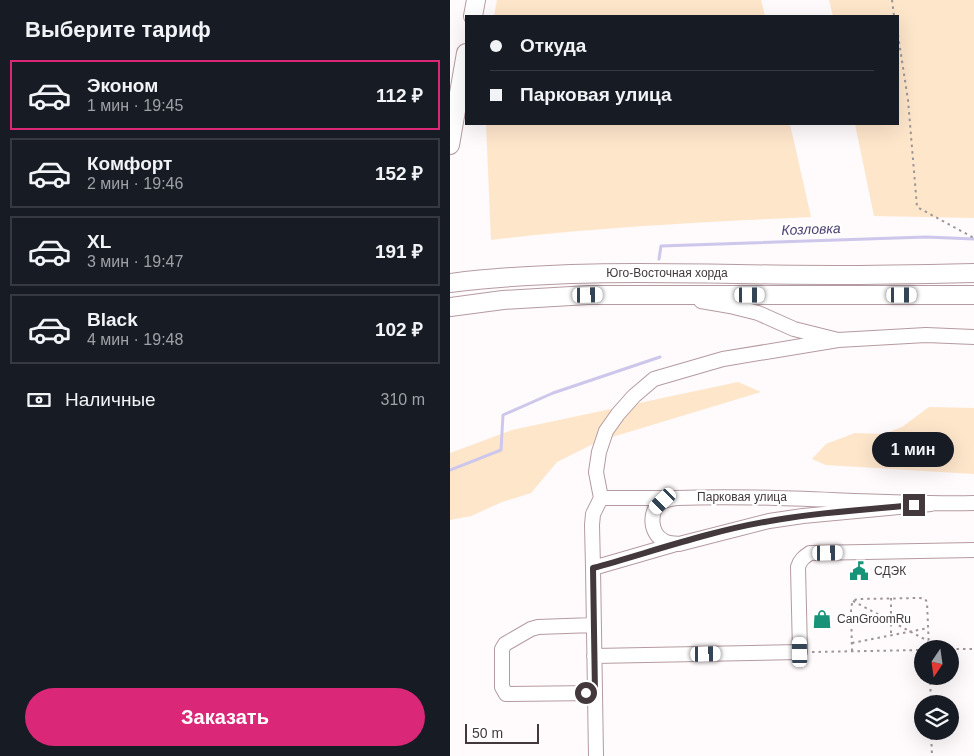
<!DOCTYPE html>
<html lang="ru">
<head>
<meta charset="utf-8">
<style>
  :root { --surface:#171b24; --page:#242831; --text:#f1f3f6; --muted:#9ea1a6; --line:#363941; --accent:#db2777 }
  body { margin:0; font-family:Helvetica,sans-serif; background:var(--page); color:var(--text); height:100vh; display:flex; flex-direction:column; font-size:19px; white-space:nowrap }
  * { box-sizing:border-box; margin:0 }
  p { font-size:16px; color:var(--muted) }
  .icon { flex:none; width:28px; height:28px; fill:none; stroke:currentColor; stroke-width:2; stroke-linecap:round; stroke-linejoin:round }
  .map { position:relative; flex:1; overflow:hidden }
  .side { display:flex; flex-direction:column; background:var(--surface); width:450px }
  .side>* { flex:none }
  .guide { position:absolute; left:15px; top:15px; width:434px; height:110px; border-radius:0px; box-shadow:0 5px 20px #0002; display:grid; align-content:center; height:110px; padding:0 25px; background:var(--surface) }
  .needle { width:32px; rotate:193deg }
  .fabs { position:absolute; left:464px; top:640px; display:grid; gap:10px }
  .fabs a { display:grid; place-items:center; width:45px; height:45px; border-radius:50%; background:var(--surface); box-shadow:0 5px 20px #0002; font-size:25px }
  .scale { position:absolute; left:15px; bottom:12px; width:74px; box-sizing:border-box; padding-left:5px; border:2px solid #43383b; border-top:0; font-size:14px; line-height:18px; white-space:nowrap; color:#43383b; -webkit-text-stroke:4px #fff; paint-order:stroke }
  .end { position:absolute; width:22px; height:22px; margin:-11px; border:6px solid #43383b; background:#fff; box-shadow:0 0 0 2px #fff }
  .from { border-radius:50% }
  .bubble { position:absolute; height:35px; border-radius:18px; background:var(--surface); box-shadow:0 5px 20px #0002; font-size:16px; font-weight:600; line-height:35px; text-align:center }
  .car { position:absolute; width:15px; height:30px; margin:-15px -8px; border-radius:6px; box-shadow:0 0 4px 1px #0007; background:linear-gradient(#fff 24%,#345 0 40%,#fff 0 76%,#345 0 86%,#fff 0) }
  .guide b { display:flex; align-items:center; gap:18px; height:48px; font-size:19px }
  .guide b+b { border-top:1px solid var(--line) }
  .guide i { width:12px; height:12px; background:var(--text) }
  ul { padding:0; list-style:none }
  li { display:flex; align-items:center; gap:15px; height:70px; margin:0 10px 8px; padding:0 15px; border:2px solid var(--line); border-radius:0px }
  li div { flex:1 }
  li b { display:block; font-size:19px }
  li em { font-style:normal; font-weight:600 }
  li.on { border-color:var(--accent) }
  li>.icon { width:45px; height:45px; stroke-width:1.5 }
  h2 { padding:0 25px; font-size:22px; line-height:60px }
  .pay { display:flex; align-items:center; gap:12px; height:55px; padding:0 25px; font-size:19px }
  .pay p { margin-inline-start:auto }
  .button { display:flex; gap:10px; margin-top:auto; padding:10px 25px }
  .button a { flex:1; height:58px; border-radius:30px; background:var(--accent); color:#fff; font-size:20px; font-weight:600; line-height:58px; text-align:center }
  main { display:flex; flex:1; min-height:0 }
  .map>svg:first-child { display:block }
</style>
</head>
<body>
<main>
<section class="side">
<h2>Выберите тариф</h2>
<ul>
<li class="on"><svg class="icon" aria-label="car" viewBox="0 0 24 24"><path d="M5 17H2v-5l4-1 3-4h7l3 4 3 1v5h-3M9 17h6M6 11h13"/><circle cx="7" cy="17" r="2"/><circle cx="17" cy="17" r="2"/></svg><div><b>Эконом</b><p>1 мин · 19:45</p></div><em>112 ₽</em></li>
<li><svg class="icon" aria-label="car" viewBox="0 0 24 24"><path d="M5 17H2v-5l4-1 3-4h7l3 4 3 1v5h-3M9 17h6M6 11h13"/><circle cx="7" cy="17" r="2"/><circle cx="17" cy="17" r="2"/></svg><div><b>Комфорт</b><p>2 мин · 19:46</p></div><em>152 ₽</em></li>
<li><svg class="icon" aria-label="car" viewBox="0 0 24 24"><path d="M5 17H2v-5l4-1 3-4h7l3 4 3 1v5h-3M9 17h6M6 11h13"/><circle cx="7" cy="17" r="2"/><circle cx="17" cy="17" r="2"/></svg><div><b>XL</b><p>3 мин · 19:47</p></div><em>191 ₽</em></li>
<li><svg class="icon" aria-label="car" viewBox="0 0 24 24"><path d="M5 17H2v-5l4-1 3-4h7l3 4 3 1v5h-3M9 17h6M6 11h13"/><circle cx="7" cy="17" r="2"/><circle cx="17" cy="17" r="2"/></svg><div><b>Black</b><p>4 мин · 19:48</p></div><em>102 ₽</em></li>
</ul>
<div class="pay"><svg class="icon" aria-label="cash" viewBox="0 0 24 24"><path d="M3 7h18v10H3z"/><circle cx="12" cy="12" r="2"/></svg>Наличные<p>310 m</p></div>
<div class="button"><a>Заказать</a></div>
</section>
<div class="map">
<svg width="524" height="756" viewBox="0 0 524 756">
  <rect width="100%" height="100%" fill="#fffafb"/>
  <!-- green -->
  <path fill="#fee6cb" d="M 47,0 L 311,0 L 315,16 L 44,16 Z
    M 379,0 L 524,0 L 524,218 L 424,216 L 405,124 L 448,124 L 448,16 L 383,16 Z
    M 36,124 L 340,124 L 361,217 C 255,222 148,227 41,240 Z
    M 288,382 L 311,392 L 149,441 L 107,462 L 81,493 L 52,502 L 21,516 L 0,520 L 0,453 L 62,430 Z
    M 479,407 L 524,408 L 524,474 L 376,465 L 362,459 L 376,444 L 405,433 L 434,434 L 452,427 Z"/>
  <g fill="none" stroke-linecap="round" stroke-linejoin="round">
    <!-- stream -->
    <path stroke="#cdc7ec" stroke-width="3" d="M 209,259 L 211,246 L 476,237 L 524,239
      M 0,470 L 51,450 L 53,415 L 103,393 L 210,357"/>
    <!-- minor casing -->
    <g stroke="#b49ba1" stroke-width="16">
      <path id="minor" d="M 251,301 L 280,306 L 308,313 L 344,329 L 388,340 L 476,335 L 524,337
        M 151,498 L 220,498
        M 481,504 L 353,516 L 319,521 L 229,544 C 224,543 219,544 214,541 C 199,533 198,508 214,501 C 218,499 222,499 226,498 C 326,494 425,505 524,503
        M 143,568 L 142,525 L 143,514 L 151,498 L 146,472 L 149,452 L 156,431 L 168,414 L 184,396 L 204,379 L 273,359 L 388,340
        M 144,625 L 88,627 L 81,629 L 55,644 L 52,649 L 52,687 L 56,694 L 145,693
        M 144,656 L 350,652 L 348,567 C 350,560 354,557 360,553 L 524,550
        M 146,756 L 143,568 L 226,544"/>
    </g>
    <!-- major casing -->
    <g stroke="#b49ba1" stroke-width="20">
      <path id="major" d="M 23,16 L 26,0
        M 0,145 L 16,53
        M 0,283 C 127,267 255,275 383,275 C 430,275 477,274 524,273
        M 0,307 L 53,300 L 138,295 L 524,295"/>
    </g>
    <!-- path -->
    <path stroke="#9d9597" stroke-width="2" stroke-dasharray="2.5 4" stroke-linecap="butt" d="M 442,0 L 444,16
      M 448,35 L 458,100 L 467,207 L 524,238
      M 441,598 L 441,635
      M 403,601 L 478,641
      M 402,643 L 478,628
      M 500,649 L 524,649
      M 402,651 L 401,607 L 403,601 L 407,599 L 470,598 L 475,599 L 477,602 L 479,649
      M 362,652 L 472,650
      M 480,676 L 481,704
      M 481,731 L 482,756"/>
    <!-- minor -->
    <use href="#minor" stroke="#fff" stroke-width="14"/>
    <!-- major -->
    <use href="#major" stroke="#fff" stroke-width="18"/>
  </g>
  <g fill="none" stroke-linecap="round" stroke-linejoin="round">
    <!-- route -->
    <path stroke="#43383b" stroke-width="6" d="M 136,693 L 145,693 L 143,568 C 201,552 260,531 320,521 C 367,512 416,510 464,505"/>
  </g>
  <!-- icons -->
  <defs>
    <g id="civic-bare" transform="scale(1.5)"><path d="M-.6-6.5H3V-4.5H.6V-3L4-1V1h2V6H-6V1h2V-1L-.6-3ZM-1.2 2.5V6h2.4V2.5Z" fill="#179379" stroke="#fff" stroke-width="2.5" paint-order="stroke"/></g>
    <g id="shop-bare" transform="scale(1.5)"><path d="M-5-2.5h2.3a2.7 3.5 0 0 1 5.4 0H5L5.5 6h-11ZM-1.5-2.5h3a1.5 2.3 0 0 0-3 0Z" fill="#179379" stroke="#fff" stroke-width="2.5" paint-order="stroke"/></g>
  </defs>
  <g fill-rule="evenodd">
    <use href="#civic-bare" x="409" y="571"/>
    <use href="#shop-bare" x="372" y="619"/>
  </g>
  <g text-anchor="middle" stroke-width="4.5" stroke-linejoin="round" paint-order="stroke">
    <!-- street labels -->
    <g font-size="12" fill="#43383b" stroke="#fff">
      <text x="217" y="277">Юго-Восточная хорда</text>
      <text x="292" y="501">Парковая улица</text>
    </g>
    <!-- poi labels -->
    <g font-size="12" fill="#43383b" stroke="#fff" text-anchor="start">
      <text x="424" y="575">СДЭК</text>
      <text x="387" y="623">CanGroomRu</text>
    </g>
    <!-- water labels -->
    <g font-size="14" font-style="italic" fill="#4c4172" stroke="#fff">
      <text transform="translate(361 229) rotate(-2)" y="5">Козловка</text>
    </g>
  </g>
</svg>
<div class="fabs">
<a><svg class="needle" viewBox="-14 -14 28 28"><path d="M0-13l5 13h-10z" fill="#e53935"/><path d="M0 13l5-13h-10z" fill="#9ea1a6"/></svg></a>
<a><svg class="icon" aria-label="layers" viewBox="0 0 24 24"><path d="M12 4l9 5-9 5-9-5zM3 14l9 5 9-5"/></svg></a>
</div>
<div class="scale">50 m</div>
<i class="end from" style="left:136px;top:693px"></i>
<i class="end" style="left:464px;top:505px"></i>
<div class="bubble" style="left:422px;top:432px;width:82px">1 мин</div>
<i class="car" style="left:138px;top:295px;rotate:89deg"></i>
<i class="car" style="left:300px;top:295px;rotate:90deg"></i>
<i class="car" style="left:452px;top:295px;rotate:90deg"></i>
<i class="car" style="left:213px;top:501px;rotate:226deg"></i>
<i class="car" style="left:378px;top:553px;rotate:89deg"></i>
<i class="car" style="left:350px;top:652px;rotate:359deg"></i>
<i class="car" style="left:256px;top:654px;rotate:89deg"></i>
<div class="guide">
<b><i class="from"></i>Откуда</b>
<b><i></i>Парковая улица</b>
</div>
</div>
</main>
</body>
</html>
